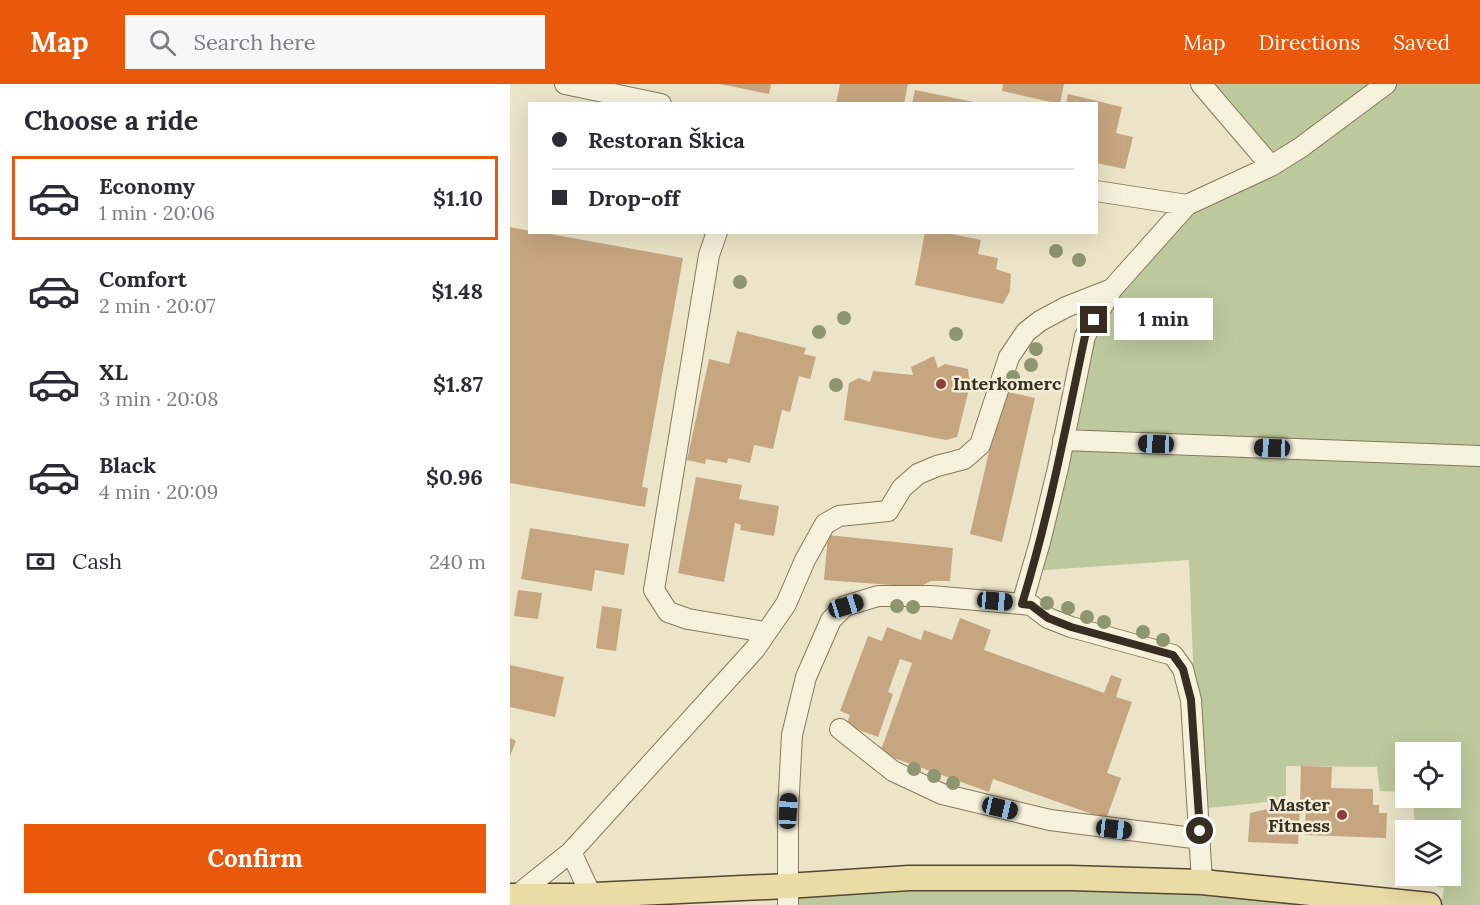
<!DOCTYPE html>
<html lang="en">
<head>
<meta charset="utf-8">
<style>
  :root { --surface:#fff; --page:#f7f7f7; --text:#2b2b33; --muted:#7c7c81; --line:#e1e1e2; --accent:#ea580c }
  body { margin:0; font-family:Lora,serif; background:var(--page); color:var(--text); height:100vh; display:flex; flex-direction:column; font-size:22px; white-space:nowrap }
  * { box-sizing:border-box; margin:0 }
  p { font-size:20px; color:var(--muted) }
  .icon { flex:none; width:33px; height:33px; fill:none; stroke:currentColor; stroke-width:2; stroke-linecap:round; stroke-linejoin:round }
  .map { position:relative; flex:1; overflow:hidden }
  .details { display:flex; flex-direction:column; background:var(--surface); width:510px }
  .details>* { flex:none }
  .guide { position:absolute; left:18px; top:18px; width:570px; height:132px; border-radius:0px; box-shadow:0 6px 24px #0002; display:grid; align-content:center; height:132px; padding:0 24px; background:var(--surface) }
  .tools { position:absolute; left:885px; top:658px; display:grid; gap:12px }
  .tools a { display:grid; place-items:center; width:66px; height:66px; border-radius:0px; background:var(--surface); box-shadow:0 6px 24px #0002; font-size:30px }
  .end { position:absolute; width:27px; height:27px; margin:-14px; border:8px solid #372e21; background:#fff; box-shadow:0 0 0 3px #fff }
  .from { border-radius:50% }
  .bubble { position:absolute; height:42px; border-radius:0px; background:var(--surface); box-shadow:0 6px 24px #0002; font-size:20px; font-weight:700; line-height:42px; text-align:center }
  .car { position:absolute; width:18px; height:36px; margin:-18px -9px; border-radius:8px; box-shadow:0 0 4px 2px #0007; background:linear-gradient(#222 24%,#8ab4d8 0 40%,#222 0 76%,#8ab4d8 0 86%,#222 0) }
  .guide b { display:flex; align-items:center; gap:21px; height:57px; font-size:22px }
  .guide b+b { border-top:2px solid var(--line) }
  .guide i { width:15px; height:15px; background:var(--text) }
  ul { padding:0; list-style:none }
  li { display:flex; align-items:center; gap:18px; height:84px; margin:0 12px 9px; padding:0 12px; border:3px solid transparent; border-radius:0px }
  li div { flex:1 }
  li b { display:block; font-size:22px }
  li em { font-style:normal; font-weight:700 }
  li.on { border-color:var(--accent) }
  li>.icon { width:54px; height:54px; stroke-width:1.5 }
  h2 { padding:0 24px; font-size:27px; line-height:72px }
  .pay { display:flex; align-items:center; gap:15px; height:66px; padding:0 24px; font-size:22px }
  .pay p { margin-inline-start:auto }
  .cta { display:flex; gap:12px; margin-top:auto; padding:12px 24px }
  .cta a { flex:1; height:69px; border-radius:0px; background:var(--accent); color:#fff; font-size:24px; font-weight:700; line-height:69px; text-align:center }
  header { display:flex; align-items:center; gap:36px; box-sizing:border-box; height:84px; padding:0 30px; background:var(--accent); color:#fff }
  header strong { font-size:28px }
  nav { display:flex; gap:33px; margin-inline-start:auto; font-size:21px }
  .search { width:420px; height:54px; background:var(--page); display:flex; align-items:center; gap:15px; box-sizing:border-box; padding:0 21px; border-radius:0px; color:var(--muted); font-size:22px }
  main { display:flex; flex:1; min-height:0 }
  .map>svg:first-child { display:block }
</style>
</head>
<body>
<header>
<strong>Map</strong>
<div class="search"><svg class="icon" aria-label="search" viewBox="0 0 24 24"><circle cx="10" cy="10" r="6"/><path d="M15 15l6 6"/></svg>Search here</div>
<nav><a>Map</a><a>Directions</a><a>Saved</a></nav>
</header>
<main>
<section class="details">
<h2>Choose a ride</h2>
<ul>
<li class="on"><svg class="icon" aria-label="car" viewBox="0 0 24 24"><path d="M5 17H2v-5l4-1 3-4h7l3 4 3 1v5h-3M9 17h6M6 11h13"/><circle cx="7" cy="17" r="2"/><circle cx="17" cy="17" r="2"/></svg><div><b>Economy</b><p>1 min · 20:06</p></div><em>$1.10</em></li>
<li><svg class="icon" aria-label="car" viewBox="0 0 24 24"><path d="M5 17H2v-5l4-1 3-4h7l3 4 3 1v5h-3M9 17h6M6 11h13"/><circle cx="7" cy="17" r="2"/><circle cx="17" cy="17" r="2"/></svg><div><b>Comfort</b><p>2 min · 20:07</p></div><em>$1.48</em></li>
<li><svg class="icon" aria-label="car" viewBox="0 0 24 24"><path d="M5 17H2v-5l4-1 3-4h7l3 4 3 1v5h-3M9 17h6M6 11h13"/><circle cx="7" cy="17" r="2"/><circle cx="17" cy="17" r="2"/></svg><div><b>XL</b><p>3 min · 20:08</p></div><em>$1.87</em></li>
<li><svg class="icon" aria-label="car" viewBox="0 0 24 24"><path d="M5 17H2v-5l4-1 3-4h7l3 4 3 1v5h-3M9 17h6M6 11h13"/><circle cx="7" cy="17" r="2"/><circle cx="17" cy="17" r="2"/></svg><div><b>Black</b><p>4 min · 20:09</p></div><em>$0.96</em></li>
</ul>
<div class="pay"><svg class="icon" aria-label="cash" viewBox="0 0 24 24"><path d="M3 7h18v10H3z"/><circle cx="12" cy="12" r="2"/></svg>Cash<p>240 m</p></div>
<div class="cta"><a>Confirm</a></div>
</section>
<div class="map">
<svg width="970" height="821" viewBox="0 0 970 821">
  <rect width="100%" height="100%" fill="#ebe4c8"/>
  <!-- green -->
  <path fill="#bec89d" d="M 691,0 L 970,0 L 970,821 L 931,821 L 934,804 L 908,798 L 908,792 L 940,792 L 940,747 L 905,747 L 903,714 L 940,714 L 940,669 L 896,669 L 895,708 L 870,707 L 867,683 L 776,682 L 776,716 L 689,725 L 679,476 L 521,487 L 575,252 L 677,121 L 761,82 Z
    M 277,802 L 783,806 L 784,821 L 278,821 Z"/>
  <!-- building -->
  <path fill="#c6a681" d="M 210,0 L 261,0 L 259,10 Z
    M 330,0 L 398,0 L 394,20 L 326,20 Z
    M 493,0 L 554,0 L 550,20 L 492,7 Z
    M 405,6 L 464,18 L 464,20 L 402,20 Z
    M 558,10 L 612,23 L 606,49 L 623,53 L 615,85 L 586,79 L 586,20 L 556,20 Z
    M 0,143 L 20,147 L 20,148 L 29,148 L 173,174 L 132,403 L 138,404 L 135,423 L 0,399 Z
    M 415,148 L 432,148 L 471,156 L 468,170 L 488,174 L 486,185 L 501,190 L 500,207 L 493,220 L 405,201 Z
    M 227,247 L 296,264 L 294,270 L 306,273 L 300,295 L 289,292 L 280,328 L 272,326 L 263,365 L 244,361 L 240,379 L 218,374 L 217,379 L 196,375 L 195,380 L 177,376 L 199,275 L 219,280 Z
    M 424,272 L 428,284 L 435,280 L 458,285 L 460,301 L 447,353 L 436,356 L 334,336 L 339,299 L 349,294 L 360,298 L 363,287 L 403,291 L 401,283 Z
    M 493,307 L 525,314 L 492,458 L 460,450 Z
    M 186,393 L 232,401 L 229,415 L 269,422 L 264,452 L 230,446 L 231,441 L 225,439 L 214,498 L 168,489 Z
    M 20,444 L 119,460 L 114,491 L 85,486 L 82,507 L 11,495 Z
    M 318,451 L 443,464 L 440,497 L 421,497 L 409,503 L 314,496 Z
    M 8,506 L 32,509 L 28,535 L 4,532 Z
    M 92,522 L 112,525 L 106,567 L 86,564 Z
    M 450,534 L 481,546 L 474,566 L 594,609 L 601,591 L 612,595 L 606,613 L 622,618 L 597,689 L 611,694 L 596,735 L 483,695 L 479,708 L 370,669 L 402,579 L 390,575 L 378,608 L 383,610 L 368,653 L 336,641 L 340,631 L 330,627 L 358,552 L 372,557 L 377,543 L 411,556 L 414,546 L 442,556 Z
    M 0,581 L 54,593 L 45,633 L 0,623 Z
    M 0,654 L 6,657 L 0,672 Z
    M 791,682 L 822,683 L 821,704 L 863,705 L 863,721 L 869,721 L 869,729 L 877,729 L 876,754 L 795,751 L 796,717 L 790,717 Z
    M 758,721 L 790,722 L 788,760 L 738,758 L 740,729 L 758,725 Z"/>
  <g fill="none" stroke-linecap="round" stroke-linejoin="round">
    <!-- minor casing -->
    <g stroke="#85785f" stroke-width="22">
      <path id="minor" d="M 55,0 L 151,20
        M 691,0 L 761,82
        M 586,107 L 677,121
        M 207,148 L 199,171 L 144,506 L 158,528 L 178,535 L 255,548
        M 553,356 L 970,372
        M 512,520 L 530,458 L 548,384 L 575,252 L 602,205
        M 330,645 L 383,687 L 432,710 L 540,736 L 691,755
        M 81,811 L 61,768 L 245,565 L 276,520 L 295,476 L 315,440 L 329,432 L 378,427 L 392,404 L 408,390 L 427,382 L 454,375 L 470,361 L 499,273 L 516,248 L 530,237 L 556,223 L 602,205 L 677,121 L 761,82 L 790,64 L 876,0
        M 6,812 L 61,768
        M 278,821 L 278,727 L 282,651 L 296,593 L 321,536 L 335,522 L 368,512 L 421,512 L 512,520 L 521,521 L 538,534 L 561,543 L 663,571 L 673,585 L 681,616 L 692,798"/>
    </g>
    <!-- major casing -->
    <g stroke="#544632" stroke-width="27">
      <path id="major" d="M 0,812 L 63,812 L 277,802 L 399,794 L 560,794 L 692,798 L 919,821"/>
    </g>
    <!-- minor -->
    <use href="#minor" stroke="#f6f1db" stroke-width="20"/>
    <!-- major -->
    <use href="#major" stroke="#eadca4" stroke-width="24"/>
  </g>
  <!-- trees -->
  <g fill="#8f9471">
    <circle cx="546" cy="167" r="7"/>
    <circle cx="569" cy="176" r="7"/>
    <circle cx="230" cy="198" r="7"/>
    <circle cx="334" cy="234" r="7"/>
    <circle cx="309" cy="248" r="7"/>
    <circle cx="446" cy="250" r="7"/>
    <circle cx="526" cy="265" r="7"/>
    <circle cx="521" cy="281" r="7"/>
    <circle cx="503" cy="293" r="7"/>
    <circle cx="326" cy="301" r="7"/>
    <circle cx="537" cy="519" r="7"/>
    <circle cx="387" cy="522" r="7"/>
    <circle cx="403" cy="523" r="7"/>
    <circle cx="558" cy="524" r="7"/>
    <circle cx="577" cy="533" r="7"/>
    <circle cx="594" cy="538" r="7"/>
    <circle cx="633" cy="548" r="7"/>
    <circle cx="653" cy="556" r="7"/>
    <circle cx="404" cy="685" r="7"/>
    <circle cx="424" cy="692" r="7"/>
    <circle cx="443" cy="699" r="7"/>
  </g>
  <g fill="none" stroke-linecap="round" stroke-linejoin="round">
    <!-- route -->
    <path stroke="#372e21" stroke-width="8" d="M 584,236 L 575,252 C 556,342 539,432 512,520 L 521,521 L 538,534 L 561,543 L 663,571 L 673,585 L 681,616 L 690,747"/>
  </g>
  <!-- markers -->
  <g fill="#8f3e34" stroke="#f3eed7" stroke-width="2">
    <circle cx="431" cy="300" r="6"/>
    <circle cx="832" cy="731" r="6"/>
  </g>
  <g text-anchor="middle" stroke-width="5" stroke-linejoin="round" paint-order="stroke">
    <!-- poi labels -->
    <g font-size="18" font-weight="bold" fill="#372e21" stroke="#f3eed7" text-anchor="start">
      <text x="443" y="306">Interkomerc</text>
      <text x="820" y="727" text-anchor="end">Master<tspan x="820" dy="21">Fitness</tspan></text>
    </g>
  </g>
</svg>
<div class="tools">
<a><svg class="icon" aria-label="locate" viewBox="0 0 24 24"><circle cx="12" cy="12" r="6"/><path d="M12 2v4M12 18v4M2 12h4M18 12h4"/></svg></a>
<a><svg class="icon" aria-label="layers" viewBox="0 0 24 24"><path d="M12 4l9 5-9 5-9-5zM3 14l9 5 9-5"/></svg></a>
</div>
<i class="end from" style="left:690px;top:747px"></i>
<i class="end" style="left:584px;top:236px"></i>
<div class="bubble" style="left:604px;top:214px;width:99px">1 min</div>
<i class="car" style="left:646px;top:360px;rotate:272deg"></i>
<i class="car" style="left:762px;top:364px;rotate:272deg"></i>
<i class="car" style="left:485px;top:517px;rotate:95deg"></i>
<i class="car" style="left:336px;top:522px;rotate:73deg"></i>
<i class="car" style="left:490px;top:724px;rotate:103deg"></i>
<i class="car" style="left:278px;top:727px;rotate:3deg"></i>
<i class="car" style="left:604px;top:745px;rotate:97deg"></i>
<div class="guide">
<b><i class="from"></i>Restoran Škica</b>
<b><i></i>Drop-off</b>
</div>
</div>
</main>
</body>
</html>
